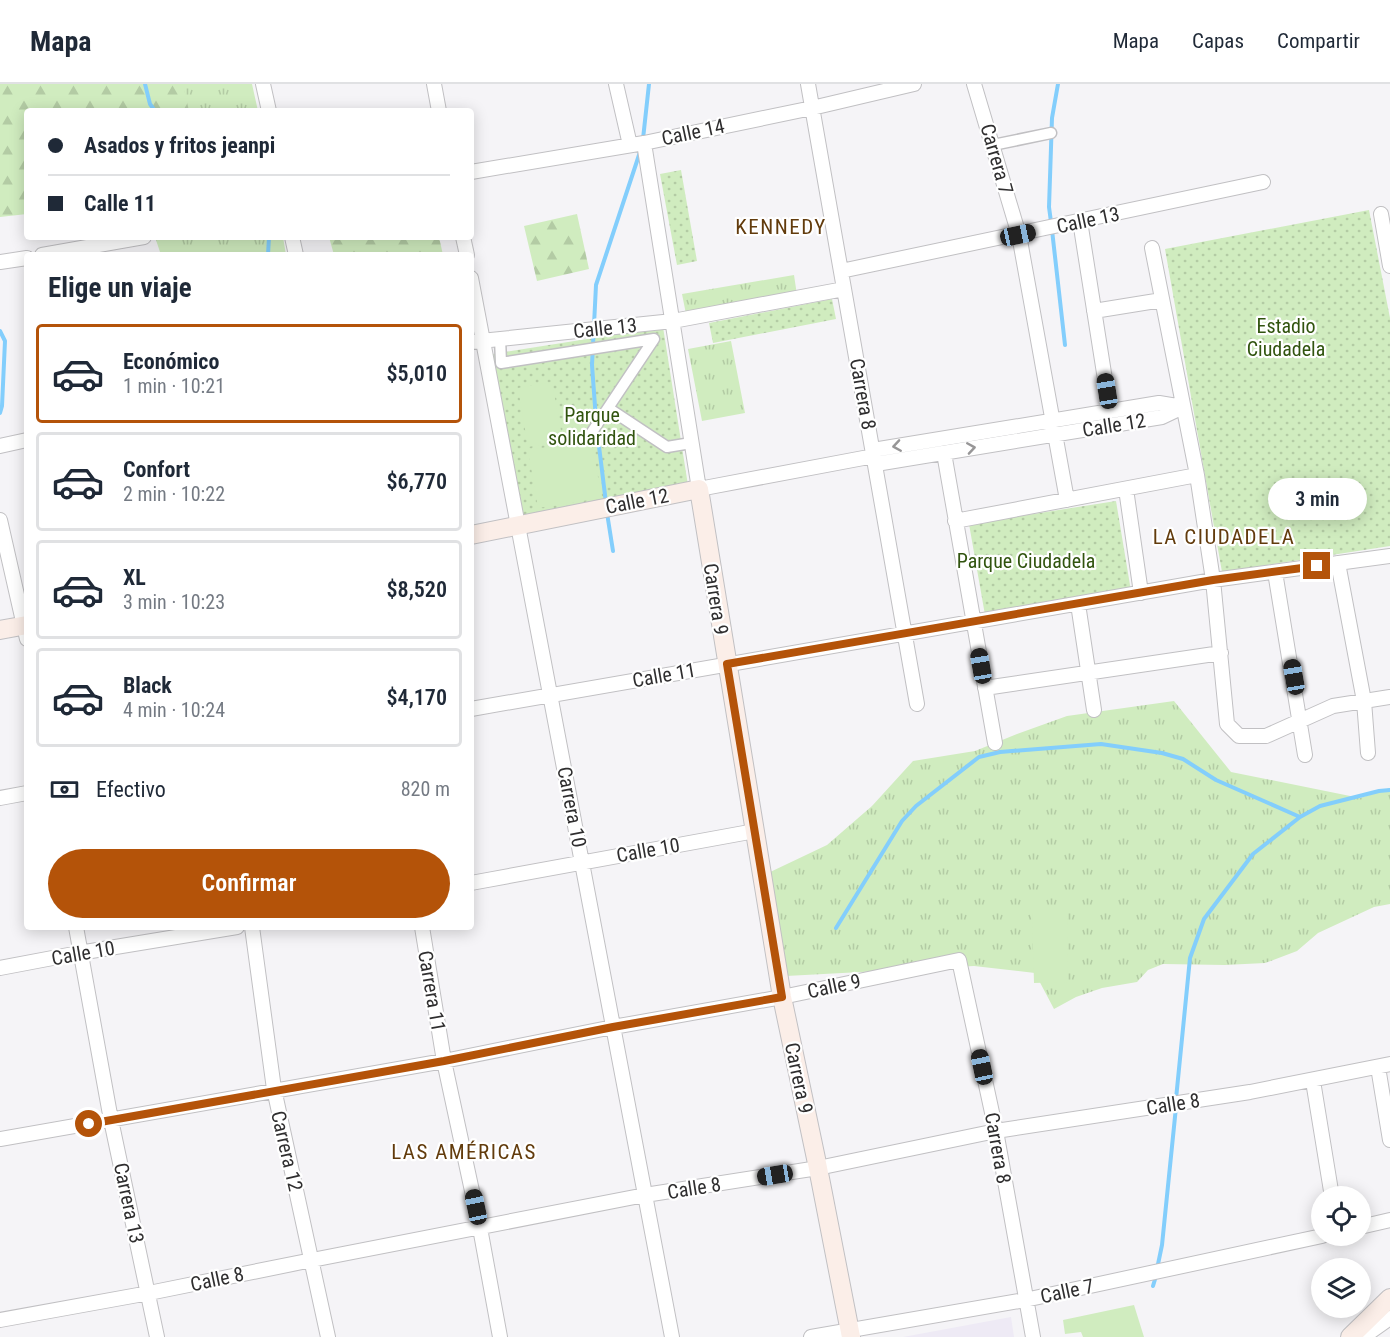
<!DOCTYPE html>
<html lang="es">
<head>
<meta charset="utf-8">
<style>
  :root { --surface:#fff; --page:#f6f6f7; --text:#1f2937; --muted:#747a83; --line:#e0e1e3; --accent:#b45309 }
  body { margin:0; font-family:"Roboto Condensed",sans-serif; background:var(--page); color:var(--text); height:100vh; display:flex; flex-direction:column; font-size:22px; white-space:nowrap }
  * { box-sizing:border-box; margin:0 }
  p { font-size:20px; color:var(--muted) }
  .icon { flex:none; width:33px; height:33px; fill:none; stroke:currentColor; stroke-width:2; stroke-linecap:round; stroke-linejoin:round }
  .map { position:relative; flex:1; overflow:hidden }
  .sheet { position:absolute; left:24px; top:168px; width:450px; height:678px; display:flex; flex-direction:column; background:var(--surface); border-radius:6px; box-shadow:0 3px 15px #0003 }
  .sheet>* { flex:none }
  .guide { position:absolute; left:24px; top:24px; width:450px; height:132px; border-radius:6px; box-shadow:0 3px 15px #0003; display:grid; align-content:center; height:132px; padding:0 24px; background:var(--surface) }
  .fabs { position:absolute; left:1311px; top:1102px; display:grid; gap:12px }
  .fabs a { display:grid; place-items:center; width:60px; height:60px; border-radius:50%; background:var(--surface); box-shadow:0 3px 15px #0003; font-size:30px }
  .end { position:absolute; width:27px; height:27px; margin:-14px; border:8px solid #b45309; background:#fff; box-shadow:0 0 0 3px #fff }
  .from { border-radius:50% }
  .bubble { position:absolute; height:42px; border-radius:21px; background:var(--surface); box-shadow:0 3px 15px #0003; font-size:20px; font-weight:600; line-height:42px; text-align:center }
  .car { position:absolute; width:18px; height:36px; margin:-18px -9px; border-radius:8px; box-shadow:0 0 4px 2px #0007; background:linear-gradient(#222 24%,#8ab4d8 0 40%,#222 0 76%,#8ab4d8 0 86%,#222 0) }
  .guide b { display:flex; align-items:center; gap:21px; height:57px; font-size:22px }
  .guide b+b { border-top:2px solid var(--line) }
  .guide i { width:15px; height:15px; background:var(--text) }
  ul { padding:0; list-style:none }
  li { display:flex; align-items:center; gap:18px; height:99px; margin:0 12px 9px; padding:0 12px; border:3px solid var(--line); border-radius:6px }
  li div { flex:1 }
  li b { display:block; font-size:22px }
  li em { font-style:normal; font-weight:600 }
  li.current { border-color:var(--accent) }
  li>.icon { width:54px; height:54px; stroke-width:1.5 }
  h2 { padding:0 24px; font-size:27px; line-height:72px }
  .pay { display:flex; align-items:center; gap:15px; height:66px; padding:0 24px; font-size:22px }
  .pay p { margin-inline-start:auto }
  .button { display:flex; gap:12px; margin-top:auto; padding:12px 24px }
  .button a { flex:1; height:69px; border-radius:36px; background:var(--accent); color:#fff; font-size:24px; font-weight:600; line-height:69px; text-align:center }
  header { display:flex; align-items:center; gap:36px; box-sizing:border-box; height:84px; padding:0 30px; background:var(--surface); border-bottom:2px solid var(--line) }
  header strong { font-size:28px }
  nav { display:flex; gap:33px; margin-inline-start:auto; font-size:21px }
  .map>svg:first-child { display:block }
</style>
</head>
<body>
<header>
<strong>Mapa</strong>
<nav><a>Mapa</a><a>Capas</a><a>Compartir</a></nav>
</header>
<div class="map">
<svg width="1390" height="1253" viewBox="0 0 1390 1253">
  <defs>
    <pattern id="grass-tufts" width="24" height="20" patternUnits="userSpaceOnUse" patternTransform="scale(1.5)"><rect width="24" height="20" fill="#d0ecbf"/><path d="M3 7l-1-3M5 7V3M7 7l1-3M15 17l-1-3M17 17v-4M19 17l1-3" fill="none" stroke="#b3cba4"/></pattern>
    <pattern id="forest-firs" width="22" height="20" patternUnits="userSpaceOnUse" patternTransform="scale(1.5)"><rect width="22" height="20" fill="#d0ecbf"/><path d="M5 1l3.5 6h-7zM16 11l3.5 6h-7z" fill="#b3cba4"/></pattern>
    <pattern id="park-dots" width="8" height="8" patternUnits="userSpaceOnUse" patternTransform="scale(1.5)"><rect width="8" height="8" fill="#d0ecbf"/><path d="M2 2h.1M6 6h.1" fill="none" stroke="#b3cba4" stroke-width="1.8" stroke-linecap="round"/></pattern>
  </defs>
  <rect width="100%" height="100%" fill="#f5f4f7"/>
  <!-- built -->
  <path fill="#eeeaf5" d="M 1011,1233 L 1014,1253 L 903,1253 Z"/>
  <!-- grass -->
  <path fill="url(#grass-tufts)" d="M 0,0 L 252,0 L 258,27 L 27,27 Z
    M 155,153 L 283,153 L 286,171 L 161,171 Z
    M 794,191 L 797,211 L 686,230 L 682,210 Z
    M 731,257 L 745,329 L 702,337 L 688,265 Z
    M 1174,617 L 1231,688 L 1360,714 L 1390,704 L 1390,820 L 1374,823 L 1318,849 L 1297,867 L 1265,879 L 1225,881 L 1163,880 L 1148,886 L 1137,898 L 1102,904 L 1076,913 L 1054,925 L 1035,889 L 974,882 L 786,892 L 766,790 L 827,761 L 872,722 L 913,677 L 975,667 L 1017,650 L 1067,632 Z"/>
  <!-- forest -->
  <path fill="url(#forest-firs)" d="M 0,0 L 183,0 L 189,27 L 27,27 L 27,130 L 0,133 Z
    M 577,130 L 589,185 L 537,197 L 524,142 Z
    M 329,153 L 439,153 L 443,171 L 334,171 Z"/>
  <!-- park -->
  <path fill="url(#park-dots)" d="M 681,86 L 697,177 L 677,181 L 660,90 Z
    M 1369,126 L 1390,234 L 1390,462 L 1222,488 L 1165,165 Z
    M 832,215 L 836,235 L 713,259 L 709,239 Z
    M 663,243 L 690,414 L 523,441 L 493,270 Z
    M 1116,417 L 1131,507 L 985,531 L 969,440 Z"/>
  <!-- pitch -->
  <path fill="#d0ecbf" d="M 552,298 L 563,357 L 528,363 L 518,304 Z
    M 591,356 L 602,414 L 538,424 L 528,366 Z
    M 1032,829 L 1067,829 L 1068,898 L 1034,899 Z
    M 1134,1221 L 1144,1253 L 1083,1253 L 1081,1248 L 1065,1250 L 1063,1236 Z"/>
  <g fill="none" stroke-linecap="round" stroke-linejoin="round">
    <!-- stream -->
    <path stroke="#83cefc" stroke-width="4" d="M 145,0 L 150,20 L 155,27
      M 643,55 L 649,0
      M 1051,138 L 1049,123 L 1052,34 L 1058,0
      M 1052,146 L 1065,261
      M 268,171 L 269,153
      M 0,247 L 5,257 L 2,322 L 0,329
      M 596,336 L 592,281 L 596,201 L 640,68
      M 597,346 L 606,419
      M 607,429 L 613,467
      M 836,844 L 902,737 L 916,722 L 979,673 L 1000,668 L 1101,660 L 1162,669 L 1183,675 L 1216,696 L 1300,733
      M 1176,1015 L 1190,874 L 1204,835 L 1253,770 L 1300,733 L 1320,722 L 1379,707 L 1390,706
      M 1157,1185 L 1162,1161 L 1176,1023
      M 1153,1202 L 1156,1192"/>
    <!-- pedestrian casing -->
    <g stroke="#c1c0c3" stroke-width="13">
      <path id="pedestrian" d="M 993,61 L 1051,49
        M 500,254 L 501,279 L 654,255 L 590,351
        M 608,324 L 667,363 L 691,359"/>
    </g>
    <!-- minor casing -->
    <g stroke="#c1c0c3" stroke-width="16">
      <path id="minor" d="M 263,0 L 269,27
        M 434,0 L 439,27
        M 616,0 L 630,61
        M 808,0 L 917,620
        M 974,0 L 1019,151 L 1067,416
        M 644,59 L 699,405 L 874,372 L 879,365 L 1159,319 L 1183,323
        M 471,88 L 644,59 L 812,24 L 914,0
        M 1381,130 L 1390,182
        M 1080,137 L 1110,327
        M 292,153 L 296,171
        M 463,153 L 467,171
        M 1152,164 L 1197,391 L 1213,496 L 1227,640 L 1239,652 L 1266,652 L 1333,622 L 1390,613
        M 42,171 L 144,153
        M 0,178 L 27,174
        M 841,187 L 1263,98
        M 471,194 L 672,1253
        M 1094,227 L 1162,216
        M 471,258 L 673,237 L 844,205
        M 0,362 L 27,356
        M 944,369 L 995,659
        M 874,372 L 882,379 L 1162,333 L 1183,323
        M 1126,405 L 1141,509
        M 0,436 L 27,555
        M 955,437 L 1197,391
        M 1338,479 L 1364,617 L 1368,669
        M 1275,488 L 1305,671
        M 1078,520 L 1094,626
        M 985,604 L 1221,569
        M 471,625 L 1213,496 L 1390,472
        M 0,714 L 27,709
        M 471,799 L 755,747
        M 76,843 L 111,1036 L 157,1253
        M 252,843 L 274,1005 L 328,1253
        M 422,843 L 444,977 L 480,1144 L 500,1253
        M 0,884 L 79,869 L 237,843
        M 1378,983 L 1390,1056
        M 1313,997 L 1332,1113
        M 0,1055 L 444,977 L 613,943 L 782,913 L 959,876 L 996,1047 L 1033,1253
        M 1360,1143 L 1390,1136
        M 0,1236 L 149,1209 L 312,1176 L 645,1111 L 818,1084 L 996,1047 L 1250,1008 L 1390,980
        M 811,1253 L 1025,1216 L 1322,1152
        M 1363,1253 L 1390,1234"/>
    </g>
    <!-- secondary casing -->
    <g stroke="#c1c0c3" stroke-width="20">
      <path id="secondary" d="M 471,451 L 699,405 L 782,913 L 818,1084 L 851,1253
        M 0,546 L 27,541
        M 1350,1253 L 1390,1214"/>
    </g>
    <!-- pedestrian -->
    <use href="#pedestrian" stroke="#fff" stroke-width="10"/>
    <!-- minor -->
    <use href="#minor" stroke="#fff" stroke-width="14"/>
    <!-- secondary -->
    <use href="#secondary" stroke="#fbeee8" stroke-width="18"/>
  </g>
  <!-- one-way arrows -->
  <defs><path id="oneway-chevron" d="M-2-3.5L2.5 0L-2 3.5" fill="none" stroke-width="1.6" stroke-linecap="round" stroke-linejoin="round" transform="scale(1.5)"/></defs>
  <g stroke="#979697">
    <use href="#oneway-chevron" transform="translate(897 362) rotate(171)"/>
    <use href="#oneway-chevron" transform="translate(971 364) rotate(-9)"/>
  </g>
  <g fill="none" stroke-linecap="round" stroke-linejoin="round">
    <!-- route -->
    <path stroke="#b45309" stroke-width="8" d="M 89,1040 L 444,977 L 613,943 L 782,913 L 727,580 L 1213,496 L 1317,482"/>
  </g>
  <g text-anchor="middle" stroke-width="4.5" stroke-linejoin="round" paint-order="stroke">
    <!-- street labels -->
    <g font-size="20" fill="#2f2e2f" stroke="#fff">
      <text transform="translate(693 48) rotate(-12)" y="7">Calle 14</text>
      <text transform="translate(997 75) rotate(74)" y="7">Carrera 7</text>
      <text transform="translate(1088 136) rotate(-12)" y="7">Calle 13</text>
      <text transform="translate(605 244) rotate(-6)" y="7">Calle 13</text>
      <text transform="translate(863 310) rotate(80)" y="7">Carrera 8</text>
      <text transform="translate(1114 341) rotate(-9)" y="7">Calle 12</text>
      <text transform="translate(637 417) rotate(-11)" y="7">Calle 12</text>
      <text transform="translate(716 515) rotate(81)" y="7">Carrera 9</text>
      <text transform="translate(664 591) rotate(-10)" y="7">Calle 11</text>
      <text transform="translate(572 723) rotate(79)" y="7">Carrera 10</text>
      <text transform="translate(648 766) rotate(-10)" y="7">Calle 10</text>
      <text transform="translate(83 869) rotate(-10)" y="7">Calle 10</text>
      <text transform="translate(834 902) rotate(-12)" y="7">Calle 9</text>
      <text transform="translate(432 907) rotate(80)" y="7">Carrera 11</text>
      <text transform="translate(799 994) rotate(78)" y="7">Carrera 9</text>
      <text transform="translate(1173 1020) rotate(-9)" y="7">Calle 8</text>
      <text transform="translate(998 1064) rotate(80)" y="7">Carrera 8</text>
      <text transform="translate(287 1067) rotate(77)" y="7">Carrera 12</text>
      <text transform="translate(694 1104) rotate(-9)" y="7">Calle 8</text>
      <text transform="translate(129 1119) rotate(78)" y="7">Carrera 13</text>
      <text transform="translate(217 1195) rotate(-12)" y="7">Calle 8</text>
      <text transform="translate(1067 1207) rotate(-12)" y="7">Calle 7</text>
    </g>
    <!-- park labels -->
    <g font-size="20" fill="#31540f" stroke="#fff">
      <text x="1286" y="249">Estadio<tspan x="1286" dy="23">Ciudadela</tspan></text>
      <text x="592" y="338">Parque<tspan x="592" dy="23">solidaridad</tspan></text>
      <text x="1026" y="484">Parque Ciudadela</text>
    </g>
    <!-- neighbourhood labels -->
    <g font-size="21" letter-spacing="1.5" fill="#623b0c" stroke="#fff">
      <text x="781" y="150">KENNEDY</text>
      <text x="1224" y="460">LA CIUDADELA</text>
      <text x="464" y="1075">LAS AMÉRICAS</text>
    </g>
  </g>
</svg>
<div class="fabs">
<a><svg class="icon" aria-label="locate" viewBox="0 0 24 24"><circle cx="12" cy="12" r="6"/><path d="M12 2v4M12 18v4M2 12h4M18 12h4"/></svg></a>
<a><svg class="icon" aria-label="layers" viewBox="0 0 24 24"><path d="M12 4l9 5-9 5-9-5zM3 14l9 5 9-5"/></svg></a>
</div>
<i class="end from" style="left:89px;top:1040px"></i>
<i class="end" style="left:1317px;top:482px"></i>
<div class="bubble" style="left:1268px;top:394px;width:99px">3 min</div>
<i class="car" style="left:1018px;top:151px;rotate:78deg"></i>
<i class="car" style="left:1107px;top:307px;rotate:351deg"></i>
<i class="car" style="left:981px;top:582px;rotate:350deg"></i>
<i class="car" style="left:1294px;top:593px;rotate:350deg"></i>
<i class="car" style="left:982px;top:983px;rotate:348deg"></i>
<i class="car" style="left:775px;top:1091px;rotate:261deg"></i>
<i class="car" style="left:476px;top:1123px;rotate:348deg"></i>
<div class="guide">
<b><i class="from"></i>Asados y fritos jeanpi</b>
<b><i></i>Calle 11</b>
</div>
<section class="sheet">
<h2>Elige un viaje</h2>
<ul>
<li class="current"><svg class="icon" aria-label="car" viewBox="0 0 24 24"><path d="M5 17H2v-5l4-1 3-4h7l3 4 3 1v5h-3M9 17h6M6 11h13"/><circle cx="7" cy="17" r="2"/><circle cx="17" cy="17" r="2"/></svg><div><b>Económico</b><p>1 min · 10:21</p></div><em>$5,010</em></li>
<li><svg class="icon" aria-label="car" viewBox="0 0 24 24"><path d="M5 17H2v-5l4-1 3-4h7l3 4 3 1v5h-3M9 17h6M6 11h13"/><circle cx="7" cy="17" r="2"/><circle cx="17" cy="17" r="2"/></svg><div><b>Confort</b><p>2 min · 10:22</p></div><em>$6,770</em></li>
<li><svg class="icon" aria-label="car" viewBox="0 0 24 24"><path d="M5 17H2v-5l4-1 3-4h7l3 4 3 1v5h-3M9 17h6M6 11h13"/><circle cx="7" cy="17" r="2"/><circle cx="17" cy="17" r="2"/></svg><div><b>XL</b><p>3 min · 10:23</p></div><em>$8,520</em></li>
<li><svg class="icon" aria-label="car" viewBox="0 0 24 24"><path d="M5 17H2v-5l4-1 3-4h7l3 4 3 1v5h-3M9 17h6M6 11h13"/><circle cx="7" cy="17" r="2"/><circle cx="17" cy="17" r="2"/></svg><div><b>Black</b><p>4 min · 10:24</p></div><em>$4,170</em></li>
</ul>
<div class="pay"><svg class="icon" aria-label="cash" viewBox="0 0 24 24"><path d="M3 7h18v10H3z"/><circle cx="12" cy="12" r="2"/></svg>Efectivo<p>820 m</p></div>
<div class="button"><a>Confirmar</a></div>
</section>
</div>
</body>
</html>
